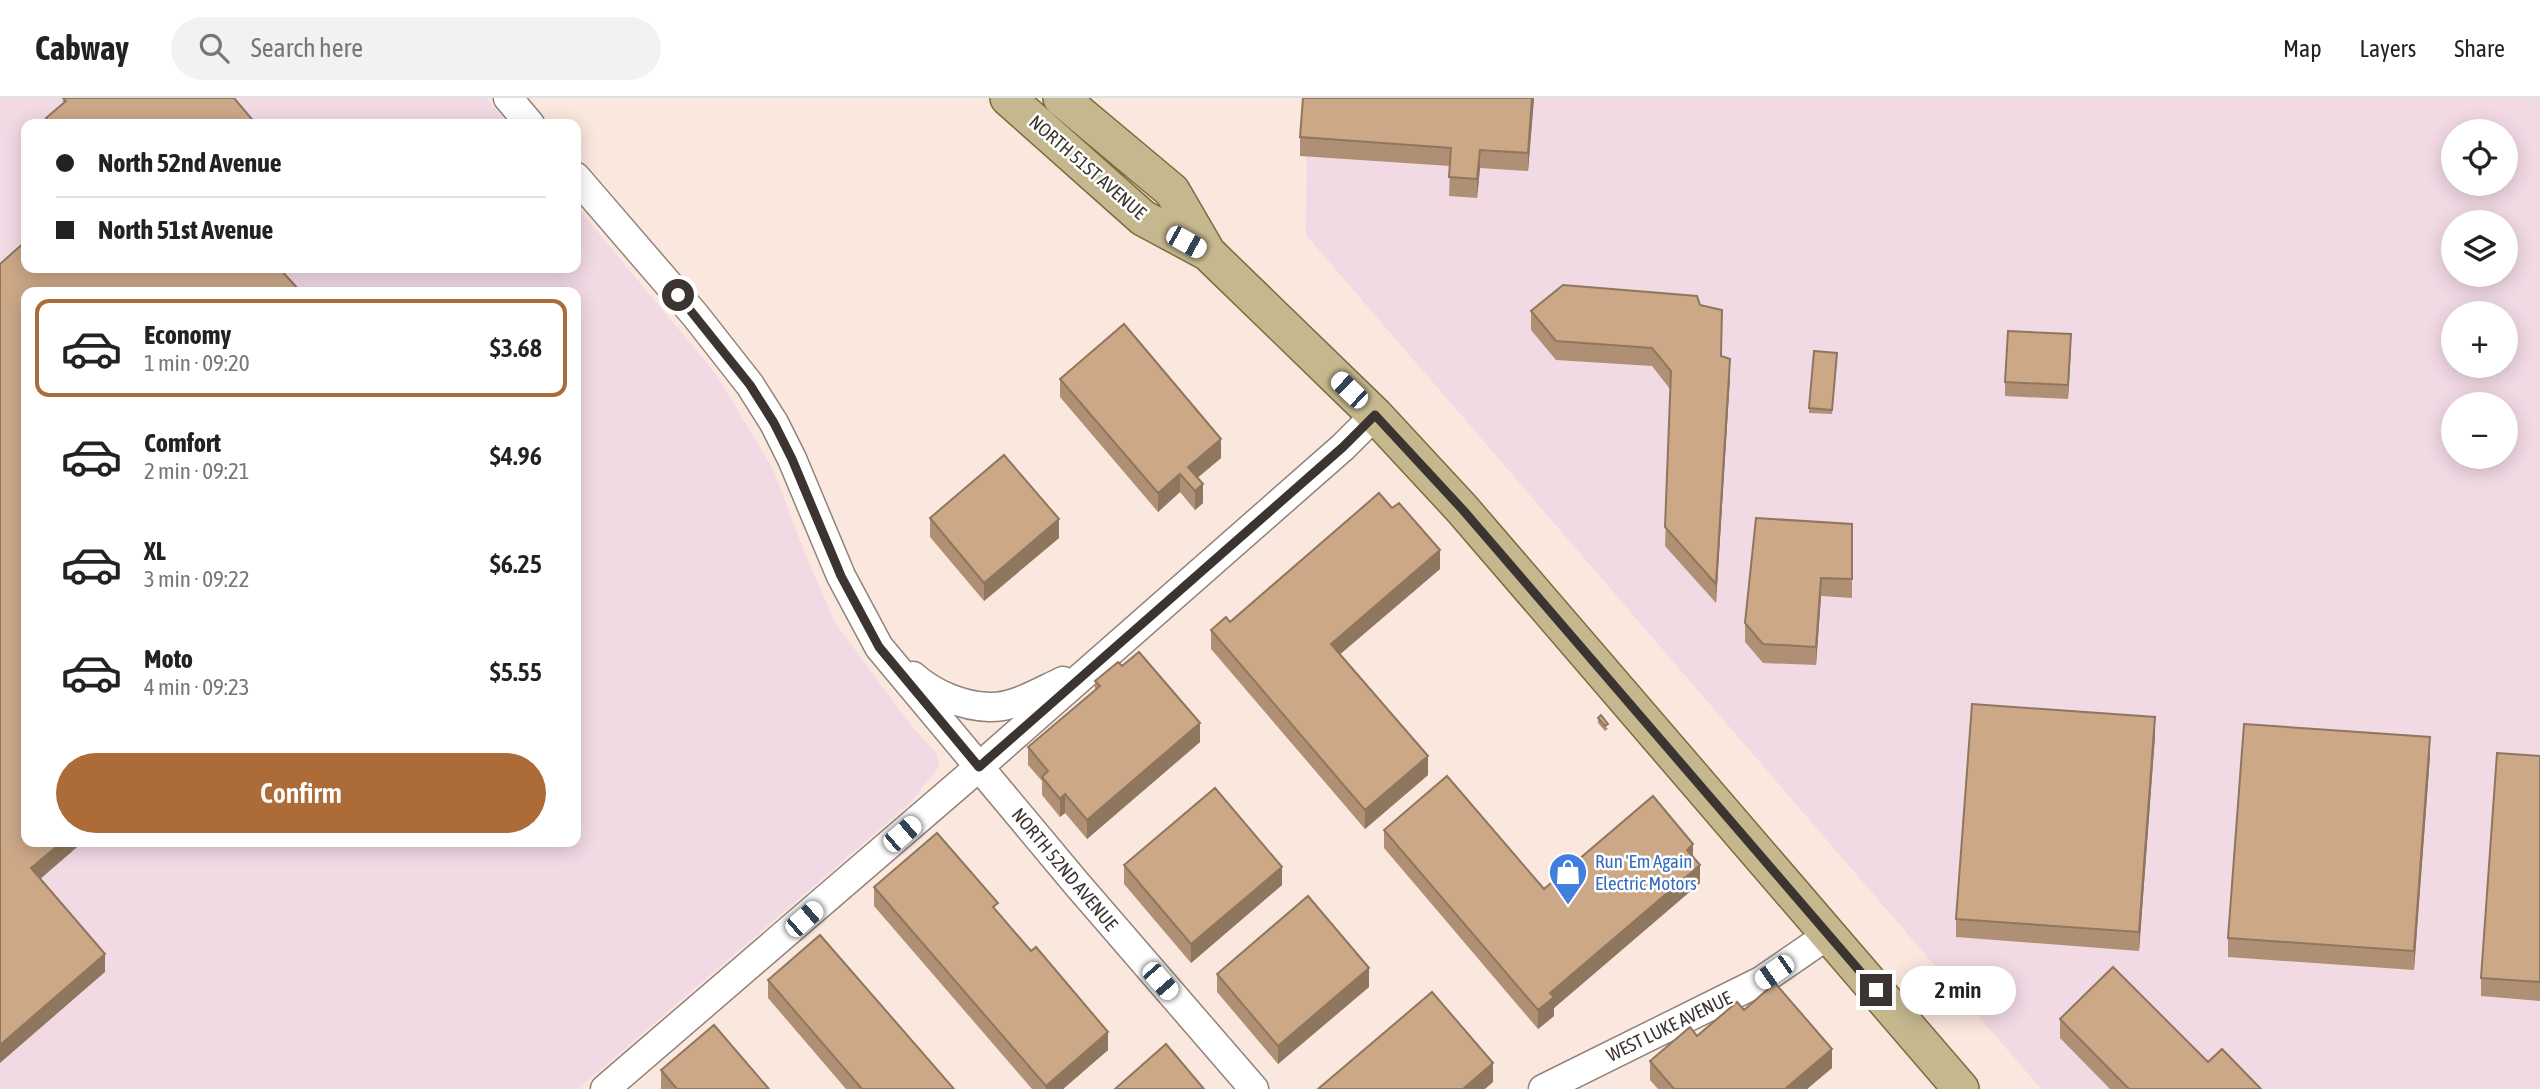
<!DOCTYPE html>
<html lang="en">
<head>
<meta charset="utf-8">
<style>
  :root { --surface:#fff; --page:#f2f2f2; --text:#222; --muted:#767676; --line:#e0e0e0; --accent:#ad6b37 }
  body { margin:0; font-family:"Asap Condensed",sans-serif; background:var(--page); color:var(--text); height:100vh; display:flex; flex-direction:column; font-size:26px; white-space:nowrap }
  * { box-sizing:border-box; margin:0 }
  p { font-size:23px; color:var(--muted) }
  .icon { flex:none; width:38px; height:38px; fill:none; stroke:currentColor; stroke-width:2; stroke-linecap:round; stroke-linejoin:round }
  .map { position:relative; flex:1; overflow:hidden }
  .sheet { position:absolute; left:21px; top:189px; width:560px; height:560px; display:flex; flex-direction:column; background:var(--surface); border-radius:14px; box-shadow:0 4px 18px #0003 }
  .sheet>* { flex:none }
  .top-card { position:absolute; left:21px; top:21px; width:560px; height:154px; border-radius:14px; box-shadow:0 4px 18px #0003; display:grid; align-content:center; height:154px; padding:0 35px; background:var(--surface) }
  .buttons { position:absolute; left:2441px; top:21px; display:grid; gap:14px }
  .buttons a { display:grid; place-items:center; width:77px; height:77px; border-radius:50%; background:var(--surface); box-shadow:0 4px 18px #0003; font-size:35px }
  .end { position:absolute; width:32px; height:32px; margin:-16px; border:9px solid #3b3430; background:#fff; box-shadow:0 0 0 4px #fff }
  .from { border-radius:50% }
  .bubble { position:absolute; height:49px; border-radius:24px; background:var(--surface); box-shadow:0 4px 18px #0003; font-size:23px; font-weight:600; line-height:49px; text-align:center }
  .car { position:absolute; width:21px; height:42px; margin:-21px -10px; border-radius:9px; box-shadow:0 0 5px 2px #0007; background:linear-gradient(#fff 24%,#345 0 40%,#fff 0 76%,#345 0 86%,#fff 0) }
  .top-card b { display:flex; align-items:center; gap:24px; height:66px; font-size:26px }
  .top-card b+b { border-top:2px solid var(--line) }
  .top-card i { width:18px; height:18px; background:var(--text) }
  ul { padding:12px 0 0; list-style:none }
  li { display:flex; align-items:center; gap:21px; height:98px; margin:0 14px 10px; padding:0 21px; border:4px solid transparent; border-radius:14px }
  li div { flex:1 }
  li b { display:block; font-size:26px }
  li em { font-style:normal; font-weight:600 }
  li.current { border-color:var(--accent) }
  li>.icon { width:63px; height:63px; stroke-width:1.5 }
  .action { display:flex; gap:14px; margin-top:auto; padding:14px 35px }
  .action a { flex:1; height:80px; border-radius:42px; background:var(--accent); color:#fff; font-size:28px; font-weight:600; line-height:80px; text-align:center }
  header { display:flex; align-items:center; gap:42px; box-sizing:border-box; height:98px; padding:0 35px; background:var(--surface); border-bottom:2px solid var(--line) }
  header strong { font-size:33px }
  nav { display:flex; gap:38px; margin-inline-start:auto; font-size:24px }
  .search { width:490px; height:63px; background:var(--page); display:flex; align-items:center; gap:18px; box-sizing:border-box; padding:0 24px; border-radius:38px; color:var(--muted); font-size:26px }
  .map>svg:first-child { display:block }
</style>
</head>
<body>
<header>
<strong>Cabway</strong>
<div class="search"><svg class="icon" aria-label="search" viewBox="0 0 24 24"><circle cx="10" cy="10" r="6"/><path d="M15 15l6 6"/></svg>Search here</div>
<nav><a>Map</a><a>Layers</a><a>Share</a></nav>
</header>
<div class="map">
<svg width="2540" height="991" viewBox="0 0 2540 991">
  <rect width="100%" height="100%" fill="#fae7de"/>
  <!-- industrial -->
  <path fill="#f2dae5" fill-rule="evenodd" d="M 0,0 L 486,0 L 508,26 L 26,26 L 26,170 L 576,170 L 576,108 L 716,276 L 773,371 L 805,456 L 836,526 L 910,626 L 937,656 L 939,669 L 910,705 L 578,991 L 0,991 ZM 26,194 L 576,194 L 576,744 L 26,744 Z
    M 1307,0 L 2540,0 L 2540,991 L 2041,991 L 1306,137 ZM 2454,33 L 2506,33 L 2506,86 L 2454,86 ZM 2454,124 L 2506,124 L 2506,177 L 2454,177 ZM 2454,215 L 2506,215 L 2506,268 L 2454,268 ZM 2454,306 L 2506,306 L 2506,359 L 2454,359 Z"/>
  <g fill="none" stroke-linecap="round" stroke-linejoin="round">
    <!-- minor casing -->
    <g stroke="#928279" stroke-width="31">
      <path id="minor" d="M 508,0 L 530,26
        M 576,79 L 695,217 L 750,287 L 774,325 L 792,361 L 841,478 L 879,549 L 1076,785 L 1254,991
        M 913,578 C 933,596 962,608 989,609 C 1014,610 1041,593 1063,583
        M 605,991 L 979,669 L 1343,349 L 1375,317
        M 1543,991 L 1761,883 L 1828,837"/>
    </g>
    <!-- major casing -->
    <g stroke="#7c6b3d" stroke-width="38">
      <path id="major" d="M 1008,0 L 1143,120 L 1208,155 L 1375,317 L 1463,412 L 1961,991
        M 1061,0 L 1172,93 L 1208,155"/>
    </g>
    <!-- minor -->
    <use href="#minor" stroke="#fff" stroke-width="28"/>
    <!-- major -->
    <use href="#major" stroke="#c5b88f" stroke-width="35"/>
  </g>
  <!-- wall -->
  <path fill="#af9074" d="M 63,0 L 256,26 L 46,26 L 46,20 L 63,5 Z
    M 1534,0 L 1528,73 L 1480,70 L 1477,100 L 1449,98 L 1450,68 L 1300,58 L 1300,39 Z
    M 1700,207 L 1730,279 L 1716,505 L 1665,448 L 1670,291 L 1652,268 L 1556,262 L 1531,232 L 1531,213 Z
    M 2071,250 L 2068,301 L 2005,298 L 2005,284 Z
    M 1837,260 L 1832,316 L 1809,315 L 1809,310 Z
    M 1060,281 L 1221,360 L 1197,380 L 1203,405 L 1195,412 L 1180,394 L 1158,414 L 1060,299 Z
    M 930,420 L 1059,440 L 984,503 L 930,439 Z
    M 1852,426 L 1852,500 L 1821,498 L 1816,567 L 1763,565 L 1745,544 L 1745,525 Z
    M 1440,471 L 1340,556 L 1428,677 L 1365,731 L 1211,551 L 1211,532 L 1230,524 Z
    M 1095,583 L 1200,644 L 1087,741 L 1065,715 L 1060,719 L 1042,697 L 1042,683 L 1028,667 L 1028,649 L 1095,592 Z
    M 1598,620 L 1608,631 L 1605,633 L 1598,625 Z
    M 2155,638 L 2139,853 L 1956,839 L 1956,821 Z
    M 2430,658 L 2414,872 L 2228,859 L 2228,840 Z
    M 2540,658 L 2540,903 L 2481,898 L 2481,880 Z
    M 1384,732 L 1544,791 L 1693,759 L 1700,785 L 1554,910 L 1554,918 L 1538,931 L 1384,750 Z
    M 1124,767 L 1282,787 L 1191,865 L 1124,786 Z
    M 874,789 L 998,814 L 1108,952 L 1063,991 L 1032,991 L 874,808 Z
    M 1217,876 L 1369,889 L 1278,966 L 1217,894 Z
    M 768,882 L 954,991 L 846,991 L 768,900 Z
    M 1744,912 L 1832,970 L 1807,991 L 1658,991 L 1650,982 L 1650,963 Z
    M 2060,921 L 2208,964 L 2261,991 L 2110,991 L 2060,940 Z
    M 661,972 L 769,991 L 661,991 Z"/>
  <!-- shaded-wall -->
  <path fill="#8f765e" d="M 1532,0 L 1534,0 L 1528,73 L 1528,55 Z
    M 1480,52 L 1480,70 L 1477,100 L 1477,81 Z
    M 2071,236 L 2071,250 L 2068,301 L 2068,287 Z
    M 1730,261 L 1730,279 L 1716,505 L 1716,486 Z
    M 1221,341 L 1221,360 L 1189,387 L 1188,369 Z
    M 1180,376 L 1180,394 L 1158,414 L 1158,395 Z
    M 1203,386 L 1203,405 L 1195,412 L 1195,393 Z
    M 1059,421 L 1059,440 L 984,503 L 984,485 Z
    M 1440,452 L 1440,471 L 1331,564 L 1331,546 Z
    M 1821,480 L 1821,498 L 1816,567 L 1816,549 Z
    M 2155,619 L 2155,638 L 2139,853 L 2139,834 Z
    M 1200,625 L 1200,644 L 1087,741 L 1087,722 Z
    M 2430,639 L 2430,658 L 2414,872 L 2414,853 Z
    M 1428,658 L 1428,677 L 1365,731 L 1365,712 Z
    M 1065,696 L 1065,715 L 1060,719 L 1060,701 Z
    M 62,744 L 83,744 L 31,789 L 31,770 Z
    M 1693,746 L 1693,765 L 1687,752 Z
    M 1700,767 L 1700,785 L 1554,910 L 1554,918 L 1538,931 L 1538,912 L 1550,895 Z
    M 1282,769 L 1282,787 L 1191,865 L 1191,846 Z
    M 105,856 L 105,874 L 0,965 L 0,947 Z
    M 1369,870 L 1369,889 L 1278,966 L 1278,948 Z
    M 1108,934 L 1108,952 L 1063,991 L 1046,991 L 1046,988 Z
    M 1832,951 L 1832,970 L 1807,991 L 1785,991 Z
    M 1493,965 L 1493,984 L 1485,991 L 1463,991 Z"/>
  <!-- building -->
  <path fill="#cca887" stroke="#8f765e" stroke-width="2" d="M 63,0 L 234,0 L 256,26 L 52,26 L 46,20 L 66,3 Z
    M 1303,0 L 1532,0 L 1528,55 L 1480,52 L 1477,81 L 1449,79 L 1451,50 L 1300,39 Z
    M 26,143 L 26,170 L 279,170 L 301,194 L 26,194 L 26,744 L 62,744 L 31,770 L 105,856 L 0,947 L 0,166 Z
    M 1563,187 L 1697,198 L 1700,207 L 1722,212 L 1721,258 L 1730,261 L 1716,486 L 1665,429 L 1671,273 L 1652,250 L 1556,243 L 1531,213 Z
    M 1124,226 L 1221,341 L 1188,369 L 1203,386 L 1195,393 L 1180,376 L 1158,395 L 1060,281 Z
    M 2008,233 L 2071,236 L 2068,287 L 2005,284 Z
    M 1814,253 L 1837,255 L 1832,312 L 1809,310 Z
    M 1004,357 L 1059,421 L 984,485 L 930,420 Z
    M 1379,395 L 1392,410 L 1399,405 L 1440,452 L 1331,546 L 1428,658 L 1365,712 L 1211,532 L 1226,519 L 1230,524 Z
    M 1756,420 L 1852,426 L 1852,481 L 1821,480 L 1816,549 L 1763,546 L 1745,525 Z
    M 1139,554 L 1200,625 L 1087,722 L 1065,696 L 1060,701 L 1042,679 L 1048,673 L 1028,649 L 1100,588 L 1095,583 L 1118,564 L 1122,568 Z
    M 1972,606 L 2155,619 L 2139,834 L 1956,821 Z
    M 1601,617 L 1608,626 L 1605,628 L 1598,620 Z
    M 2244,626 L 2430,639 L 2414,853 L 2228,840 Z
    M 2497,655 L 2540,658 L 2540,884 L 2481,880 Z
    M 1447,678 L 1544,791 L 1653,698 L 1693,746 L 1687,752 L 1700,767 L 1550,895 L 1554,899 L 1538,912 L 1384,732 Z
    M 1215,690 L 1282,769 L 1191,846 L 1124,767 Z
    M 937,735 L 998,805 L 993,809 L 1031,853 L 1036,849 L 1108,934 L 1046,988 L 874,789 Z
    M 1308,798 L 1369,870 L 1278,948 L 1217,876 Z
    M 820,837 L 954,991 L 862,991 L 768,882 Z
    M 2113,869 L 2208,964 L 2222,951 L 2261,991 L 2129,991 L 2060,921 Z
    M 1775,885 L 1832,951 L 1785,991 L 1674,991 L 1650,963 L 1690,929 L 1697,938 L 1737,904 L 1744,912 Z
    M 1432,894 L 1493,965 L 1463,991 L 1318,991 Z
    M 714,927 L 769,991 L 677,991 L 661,972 Z
    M 1166,946 L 1204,991 L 1115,991 Z"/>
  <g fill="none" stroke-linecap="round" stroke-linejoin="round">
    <!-- route -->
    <path stroke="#3b3430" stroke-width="9" d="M 678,197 L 750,287 L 774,325 L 792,361 L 841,478 L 879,549 L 979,669 L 1343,349 L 1375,317 L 1463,412 L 1876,892"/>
  </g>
  <!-- icons -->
  <defs>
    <g id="shop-pin" transform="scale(2.0125)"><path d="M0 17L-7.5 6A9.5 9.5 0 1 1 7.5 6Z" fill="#3f7fe0" stroke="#fff"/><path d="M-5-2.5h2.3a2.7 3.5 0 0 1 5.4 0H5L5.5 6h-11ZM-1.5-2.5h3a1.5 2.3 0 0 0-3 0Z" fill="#fff"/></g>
  </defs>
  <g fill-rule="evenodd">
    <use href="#shop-pin" x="1568" y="774"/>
  </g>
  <g text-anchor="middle" stroke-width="5" stroke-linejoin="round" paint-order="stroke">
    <!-- street labels -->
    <g font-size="19" fill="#3b3430" stroke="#fff">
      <text transform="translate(1088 69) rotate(41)" y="7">NORTH 51ST AVENUE</text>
      <text transform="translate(1065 771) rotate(50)" y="7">NORTH 52ND AVENUE</text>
      <text transform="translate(1669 928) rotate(-26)" y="7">WEST LUKE AVENUE</text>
    </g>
    <!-- shop labels -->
    <g font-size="19" fill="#366cbe" stroke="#fff" text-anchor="start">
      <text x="1595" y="770">Run 'Em Again<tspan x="1595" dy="22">Electric Motors</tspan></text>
    </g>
  </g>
</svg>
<div class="buttons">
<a><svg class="icon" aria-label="locate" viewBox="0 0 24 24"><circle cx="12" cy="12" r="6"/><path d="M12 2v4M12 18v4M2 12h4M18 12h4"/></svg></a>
<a><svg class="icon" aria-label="layers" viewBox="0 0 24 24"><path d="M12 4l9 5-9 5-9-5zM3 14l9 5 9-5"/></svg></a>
<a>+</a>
<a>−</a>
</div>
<i class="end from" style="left:678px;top:197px"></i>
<i class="end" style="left:1876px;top:892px"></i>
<div class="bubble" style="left:1900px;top:868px;width:116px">2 min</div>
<i class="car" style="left:1186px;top:144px;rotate:119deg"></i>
<i class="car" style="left:1349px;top:292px;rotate:314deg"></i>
<i class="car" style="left:902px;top:736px;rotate:49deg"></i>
<i class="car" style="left:804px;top:821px;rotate:49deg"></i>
<i class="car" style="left:1774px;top:874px;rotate:235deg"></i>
<i class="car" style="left:1160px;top:883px;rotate:139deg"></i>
<div class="top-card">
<b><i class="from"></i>North 52nd Avenue</b>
<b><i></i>North 51st Avenue</b>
</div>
<section class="sheet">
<ul>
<li class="current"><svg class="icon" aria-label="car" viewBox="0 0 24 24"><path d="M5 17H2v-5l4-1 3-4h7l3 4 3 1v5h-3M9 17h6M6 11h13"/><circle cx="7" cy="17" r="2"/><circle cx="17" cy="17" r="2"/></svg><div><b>Economy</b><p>1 min · 09:20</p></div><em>$3.68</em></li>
<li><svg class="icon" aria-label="car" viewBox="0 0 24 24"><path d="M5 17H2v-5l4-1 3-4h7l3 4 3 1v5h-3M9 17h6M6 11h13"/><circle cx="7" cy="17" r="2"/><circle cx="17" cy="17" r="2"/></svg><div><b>Comfort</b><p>2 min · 09:21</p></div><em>$4.96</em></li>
<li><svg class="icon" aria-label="car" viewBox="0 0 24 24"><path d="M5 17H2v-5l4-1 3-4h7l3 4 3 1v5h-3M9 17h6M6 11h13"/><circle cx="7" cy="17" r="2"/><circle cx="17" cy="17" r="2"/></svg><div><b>XL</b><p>3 min · 09:22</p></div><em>$6.25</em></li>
<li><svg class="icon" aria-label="car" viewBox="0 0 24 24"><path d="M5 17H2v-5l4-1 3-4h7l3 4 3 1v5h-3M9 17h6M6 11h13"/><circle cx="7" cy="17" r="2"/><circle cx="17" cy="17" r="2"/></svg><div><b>Moto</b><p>4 min · 09:23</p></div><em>$5.55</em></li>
</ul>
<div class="action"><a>Confirm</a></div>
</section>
</div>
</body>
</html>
